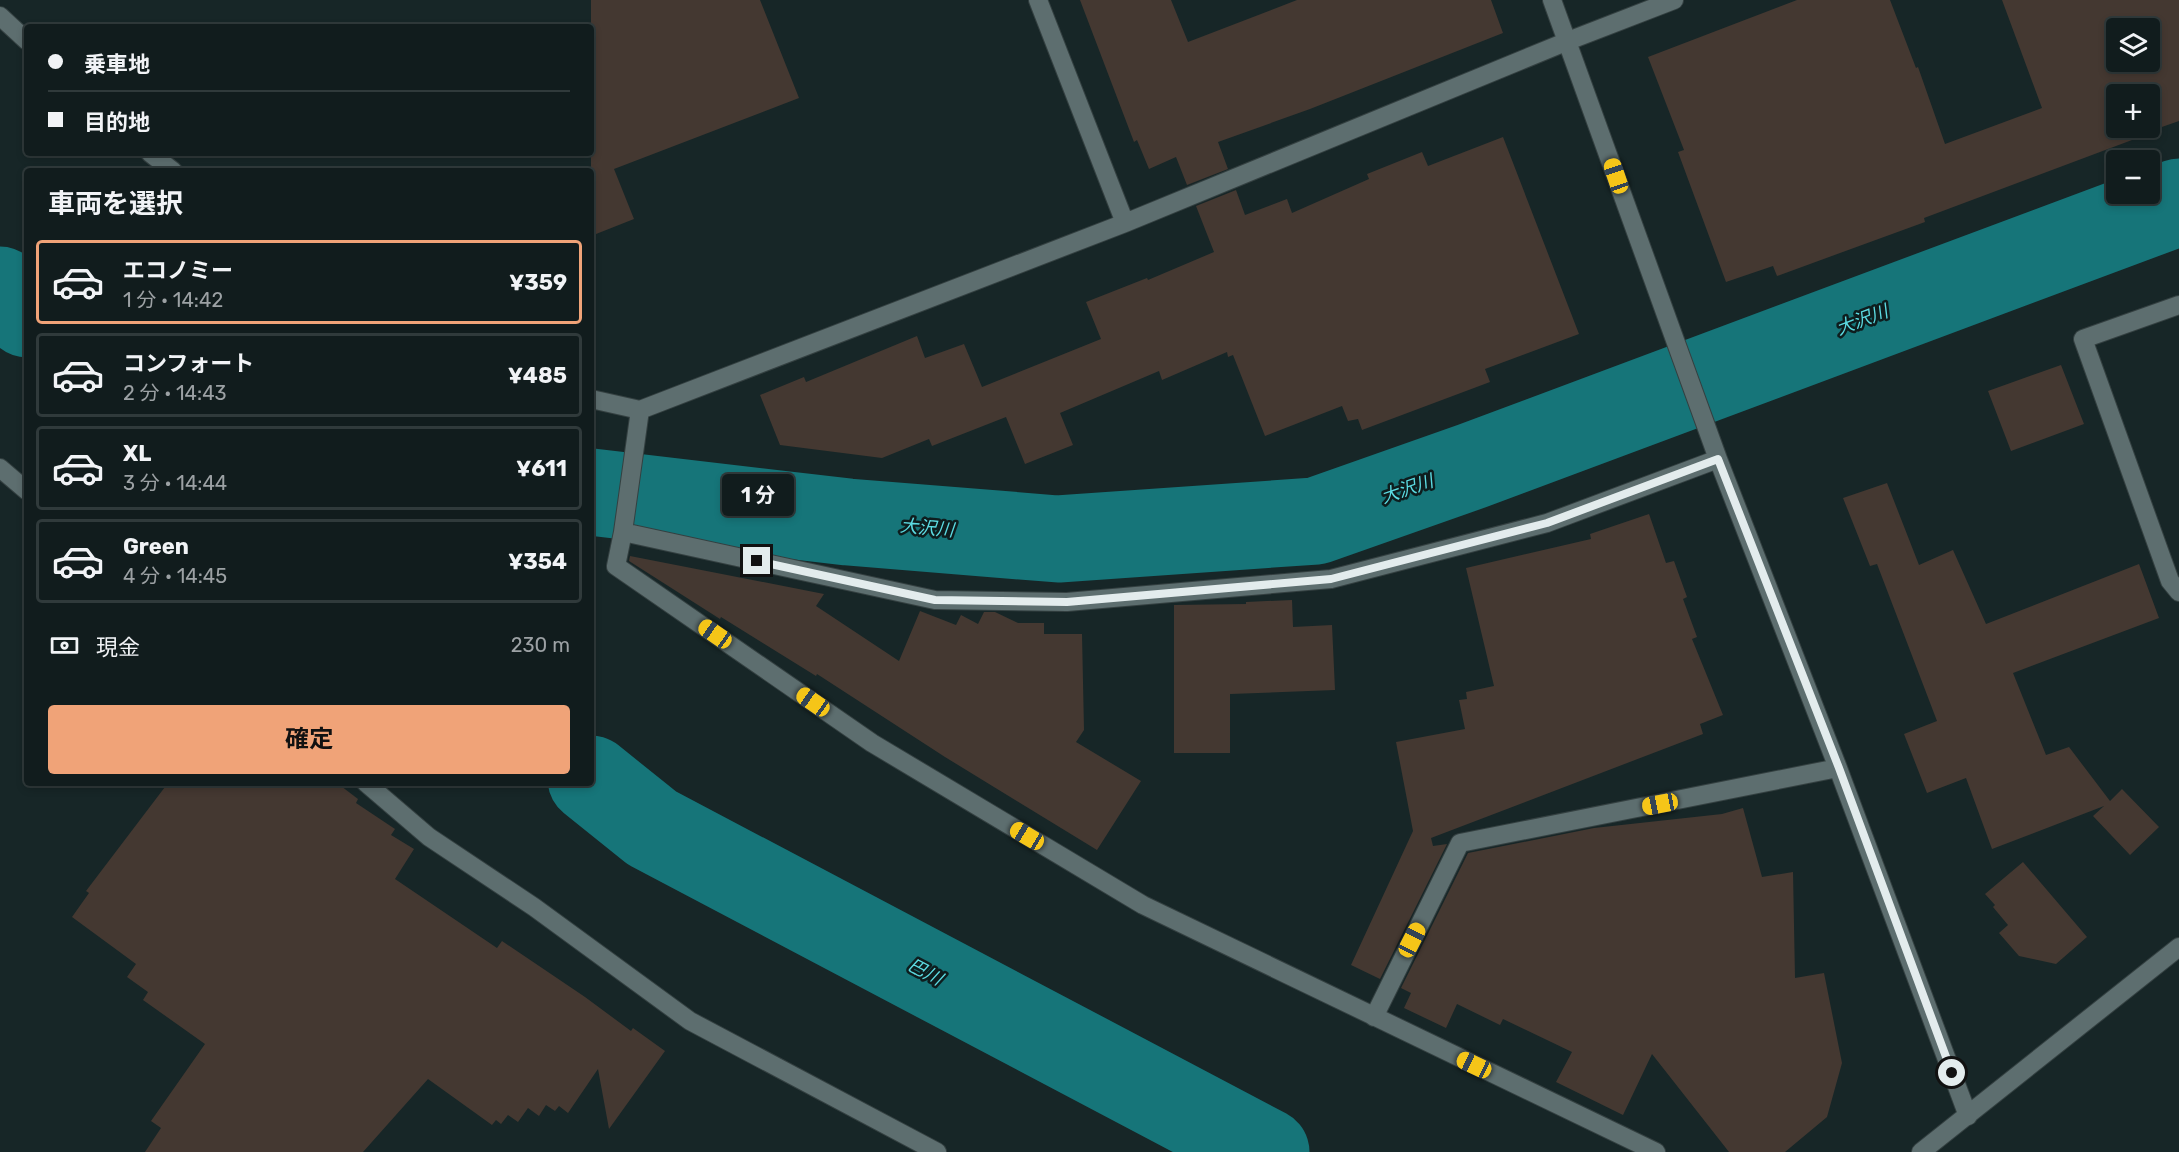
<!DOCTYPE html>
<html lang="ja">
<head>
<meta charset="utf-8">
<style>
  :root { --surface:#111c1d; --page:#1a2526; --text:#f1f3f6; --muted:#9ca1a4; --line:#303a3b; --accent:#f0a378 }
  body { margin:0; font-family:Rubik,"Noto Sans JP",sans-serif; background:var(--page); color:var(--text); height:100vh; display:flex; flex-direction:column; font-size:22px; white-space:nowrap }
  * { box-sizing:border-box; margin:0 }
  p { font-size:20px; color:var(--muted) }
  .icon { flex:none; width:33px; height:33px; fill:none; stroke:currentColor; stroke-width:2; stroke-linecap:round; stroke-linejoin:round }
  .map { position:relative; flex:1; overflow:hidden }
  .sheet { position:absolute; left:24px; top:168px; width:570px; height:618px; display:flex; flex-direction:column; background:var(--surface); border-radius:6px; box-shadow:0 3px 9px #0003,0 0 0 2px var(--line) }
  .sheet>* { flex:none }
  .guide { position:absolute; left:24px; top:24px; width:570px; height:132px; border-radius:6px; box-shadow:0 3px 9px #0003,0 0 0 2px var(--line); display:grid; align-content:center; height:132px; padding:0 24px; background:var(--surface) }
  .fabs { position:absolute; left:2106px; top:18px; display:grid; gap:12px }
  .fabs a { display:grid; place-items:center; width:54px; height:54px; border-radius:6px; background:var(--surface); box-shadow:0 3px 9px #0003,0 0 0 2px var(--line); font-size:30px }
  .end { position:absolute; width:27px; height:27px; margin:-14px; border:8px solid #e3eced; background:#111; box-shadow:0 0 0 3px #111 }
  .from { border-radius:50% }
  .bubble { position:absolute; height:42px; border-radius:6px; background:var(--surface); box-shadow:0 3px 9px #0003,0 0 0 2px var(--line); font-size:20px; font-weight:700; line-height:42px; text-align:center }
  .car { position:absolute; width:18px; height:36px; margin:-18px -9px; border-radius:8px; box-shadow:0 0 4px 2px #0007; background:linear-gradient(#f5c518 24%,#345 0 40%,#f5c518 0 76%,#345 0 86%,#f5c518 0) }
  .guide b { display:flex; align-items:center; gap:21px; height:57px; font-size:22px }
  .guide b+b { border-top:2px solid var(--line) }
  .guide i { width:15px; height:15px; background:var(--text) }
  ul { padding:0; list-style:none }
  li { display:flex; align-items:center; gap:18px; height:84px; margin:0 12px 9px; padding:0 12px; border:3px solid var(--line); border-radius:6px }
  li div { flex:1 }
  li b { display:block; font-size:22px }
  li em { font-style:normal; font-weight:700 }
  li.on { border-color:var(--accent) }
  li>.icon { width:54px; height:54px; stroke-width:1.5 }
  h2 { padding:0 24px; font-size:27px; line-height:72px }
  .pay { display:flex; align-items:center; gap:15px; height:66px; padding:0 24px; font-size:22px }
  .pay p { margin-inline-start:auto }
  .primary-button { display:flex; gap:12px; margin-top:auto; padding:12px 24px }
  .primary-button a { flex:1; height:69px; border-radius:6px; background:var(--accent); color:#111; font-size:24px; font-weight:700; line-height:69px; text-align:center }
  .map>svg:first-child { display:block }
</style>
</head>
<body>
<div class="map">
<svg width="2179" height="1152" viewBox="0 0 2179 1152">
  <rect width="100%" height="100%" fill="#172627"/>
  <g fill="none" stroke-linecap="round" stroke-linejoin="round">
    <!-- river -->
    <path stroke="#167579" stroke-width="87" d="M 0,290 L 27,314
      M 591,492 L 848,522 L 1058,539 L 1316,521 L 1472,466 L 2179,202
      M 591,779 L 652,828 L 1266,1152"/>
  </g>
  <!-- building -->
  <path fill="#443831" fill-rule="evenodd" d="M 591,0 L 760,0 L 799,98 L 614,169 L 634,219 L 591,236 Z
    M 1080,0 L 1171,0 L 1188,42 L 1297,0 L 1491,0 L 1503,33 L 1310,109 L 1218,142 L 1228,169 L 1187,185 L 1176,157 L 1149,169 L 1137,140 L 1134,142 Z
    M 1797,0 L 1890,0 L 1916,68 L 1918,67 L 1945,144 L 2042,108 L 2002,0 L 2179,0 L 2179,121 L 2139,135 L 2140,137 L 1924,218 L 1925,222 L 1777,276 L 1773,266 L 1726,282 L 1678,152 L 1684,150 L 1648,57 ZM 2116,28 L 2150,28 L 2150,62 L 2116,62 ZM 2116,94 L 2150,94 L 2150,128 L 2116,128 Z
    M 1503,137 L 1579,334 L 1485,369 L 1490,382 L 1362,430 L 1358,419 L 1348,421 L 1342,406 L 1265,436 L 1233,355 L 1228,357 L 1227,352 L 1162,380 L 1159,371 L 1060,413 L 1073,445 L 1025,464 L 1006,417 L 932,446 L 929,439 L 882,458 L 780,445 L 760,395 L 804,377 L 806,382 L 917,336 L 925,358 L 964,344 L 982,387 L 1101,339 L 1086,302 L 1147,278 L 1148,280 L 1214,252 L 1196,206 L 1236,190 L 1245,215 L 1287,199 L 1292,213 L 1369,179 L 1367,174 L 1422,152 L 1428,166 Z
    M 2061,365 L 2084,424 L 2011,451 L 1988,391 Z
    M 1887,483 L 1919,565 L 1953,550 L 1986,624 L 2139,564 L 2159,618 L 2013,673 L 2046,755 L 2069,747 L 2110,801 L 2122,789 L 2159,827 L 2130,855 L 2093,816 L 2104,806 L 1992,849 L 1966,778 L 1927,793 L 1904,734 L 1937,721 L 1877,564 L 1870,566 L 1843,498 Z
    M 1649,514 L 1666,563 L 1674,561 L 1687,597 L 1683,599 L 1697,637 L 1692,639 L 1723,715 L 1700,724 L 1703,734 L 1431,838 L 1433,846 L 1447,844 L 1380,979 L 1351,965 L 1413,831 L 1396,742 L 1465,729 L 1459,700 L 1467,699 L 1466,692 L 1494,686 L 1466,568 L 1591,539 L 1590,534 Z
    M 630,556 L 824,594 L 816,606 L 899,661 L 920,611 L 956,625 L 961,615 L 978,624 L 984,612 L 995,612 L 1018,623 L 1044,623 L 1044,634 L 1082,634 L 1084,730 L 1076,742 L 1141,781 L 1097,850 L 945,757 L 817,674 L 816,676 L 721,617 L 720,619 L 629,561 Z
    M 1292,600 L 1293,627 L 1332,625 L 1335,690 L 1230,694 L 1230,753 L 1174,753 L 1174,605 L 1246,604 L 1246,602 Z
    M 168,783 L 337,783 L 358,799 L 356,803 L 395,829 L 391,835 L 414,849 L 395,879 L 497,948 L 502,941 L 585,997 L 631,1031 L 633,1028 L 665,1051 L 609,1129 L 598,1069 L 568,1113 L 559,1106 L 555,1111 L 546,1105 L 539,1116 L 528,1108 L 518,1122 L 508,1115 L 501,1124 L 496,1120 L 492,1125 L 428,1079 L 363,1152 L 145,1152 L 161,1128 L 151,1121 L 205,1044 L 143,1000 L 148,992 L 127,977 L 136,964 L 72,917 L 89,893 L 86,891 Z
    M 1743,808 L 1762,877 L 1793,872 L 1795,978 L 1824,973 L 1842,1063 L 1827,1117 L 1785,1152 L 1729,1152 L 1652,1054 L 1623,1115 L 1556,1082 L 1572,1052 L 1503,1019 L 1500,1025 L 1457,1004 L 1446,1028 L 1404,1008 L 1411,993 L 1401,988 L 1468,853 L 1594,828 L 1722,814 Z
    M 2023,862 L 2087,937 L 2056,964 L 2019,956 L 1999,933 L 2008,925 L 1993,907 L 1995,905 L 1985,894 Z"/>
  <g fill="none" stroke-linecap="round" stroke-linejoin="round">
    <!-- minor casing -->
    <g stroke="#344041" stroke-width="20">
      <path id="minor" d="M 1038,0 L 1125,223
        M 1552,0 L 1718,459 L 1838,768 L 1968,1116
        M 0,16 L 27,41
        M 150,153 L 173,171
        M 2179,305 L 2083,339 L 2170,581 L 2179,592
        M 591,399 L 640,410 L 1125,223 L 1568,41 L 1674,0
        M 0,468 L 27,491
        M 623,532 L 640,410
        M 366,783 L 429,837 L 534,907 L 690,1021 L 937,1152
        M 1374,1017 L 1460,843 L 1838,768
        M 1656,1152 L 1143,905 L 872,743 L 616,566 L 623,532 L 935,600 L 1067,602 L 1331,579 L 1547,523 L 1718,459
        M 1921,1152 L 2179,947"/>
    </g>
    <!-- minor -->
    <use href="#minor" stroke="#5d6e6f" stroke-width="18"/>
  </g>
  <g fill="none" stroke-linecap="round" stroke-linejoin="round">
    <!-- route -->
    <path stroke="#e3eced" stroke-width="8" d="M 757,561 L 935,600 L 1067,602 L 1331,579 L 1547,523 L 1718,459 L 1839,768 L 1952,1073"/>
  </g>
  <g text-anchor="middle" stroke-width="5" stroke-linejoin="round" paint-order="stroke">
    <!-- water labels -->
    <g font-size="18" font-style="italic" fill="#5cdbe2" stroke="#0e1d1e">
      <text transform="translate(1862 320) rotate(-21)" y="6">大沢川</text>
      <text transform="translate(1407 489) rotate(-19)" y="6">大沢川</text>
      <text transform="translate(927 528) rotate(5)" y="6">大沢川</text>
      <text transform="translate(925 972) rotate(28)" y="6">巴川</text>
    </g>
  </g>
</svg>
<div class="fabs">
<a><svg class="icon" aria-label="layers" viewBox="0 0 24 24"><path d="M12 4l9 5-9 5-9-5zM3 14l9 5 9-5"/></svg></a>
<a>+</a>
<a>−</a>
</div>
<i class="end from" style="left:1952px;top:1073px"></i>
<i class="end" style="left:757px;top:561px"></i>
<div class="bubble" style="left:722px;top:474px;width:72px">1 分</div>
<i class="car" style="left:1616px;top:176px;rotate:341deg"></i>
<i class="car" style="left:715px;top:634px;rotate:305deg"></i>
<i class="car" style="left:813px;top:702px;rotate:305deg"></i>
<i class="car" style="left:1660px;top:804px;rotate:259deg"></i>
<i class="car" style="left:1027px;top:836px;rotate:301deg"></i>
<i class="car" style="left:1412px;top:940px;rotate:27deg"></i>
<i class="car" style="left:1474px;top:1065px;rotate:295deg"></i>
<div class="guide">
<b><i class="from"></i>乗車地</b>
<b><i></i>目的地</b>
</div>
<section class="sheet">
<h2>車両を選択</h2>
<ul>
<li class="on"><svg class="icon" aria-label="car" viewBox="0 0 24 24"><path d="M5 17H2v-5l4-1 3-4h7l3 4 3 1v5h-3M9 17h6M6 11h13"/><circle cx="7" cy="17" r="2"/><circle cx="17" cy="17" r="2"/></svg><div><b>エコノミー</b><p>1 分 · 14:42</p></div><em>¥359</em></li>
<li><svg class="icon" aria-label="car" viewBox="0 0 24 24"><path d="M5 17H2v-5l4-1 3-4h7l3 4 3 1v5h-3M9 17h6M6 11h13"/><circle cx="7" cy="17" r="2"/><circle cx="17" cy="17" r="2"/></svg><div><b>コンフォート</b><p>2 分 · 14:43</p></div><em>¥485</em></li>
<li><svg class="icon" aria-label="car" viewBox="0 0 24 24"><path d="M5 17H2v-5l4-1 3-4h7l3 4 3 1v5h-3M9 17h6M6 11h13"/><circle cx="7" cy="17" r="2"/><circle cx="17" cy="17" r="2"/></svg><div><b>XL</b><p>3 分 · 14:44</p></div><em>¥611</em></li>
<li><svg class="icon" aria-label="car" viewBox="0 0 24 24"><path d="M5 17H2v-5l4-1 3-4h7l3 4 3 1v5h-3M9 17h6M6 11h13"/><circle cx="7" cy="17" r="2"/><circle cx="17" cy="17" r="2"/></svg><div><b>Green</b><p>4 分 · 14:45</p></div><em>¥354</em></li>
</ul>
<div class="pay"><svg class="icon" aria-label="cash" viewBox="0 0 24 24"><path d="M3 7h18v10H3z"/><circle cx="12" cy="12" r="2"/></svg>現金<p>230 m</p></div>
<div class="primary-button"><a>確定</a></div>
</section>
</div>
</body>
</html>
